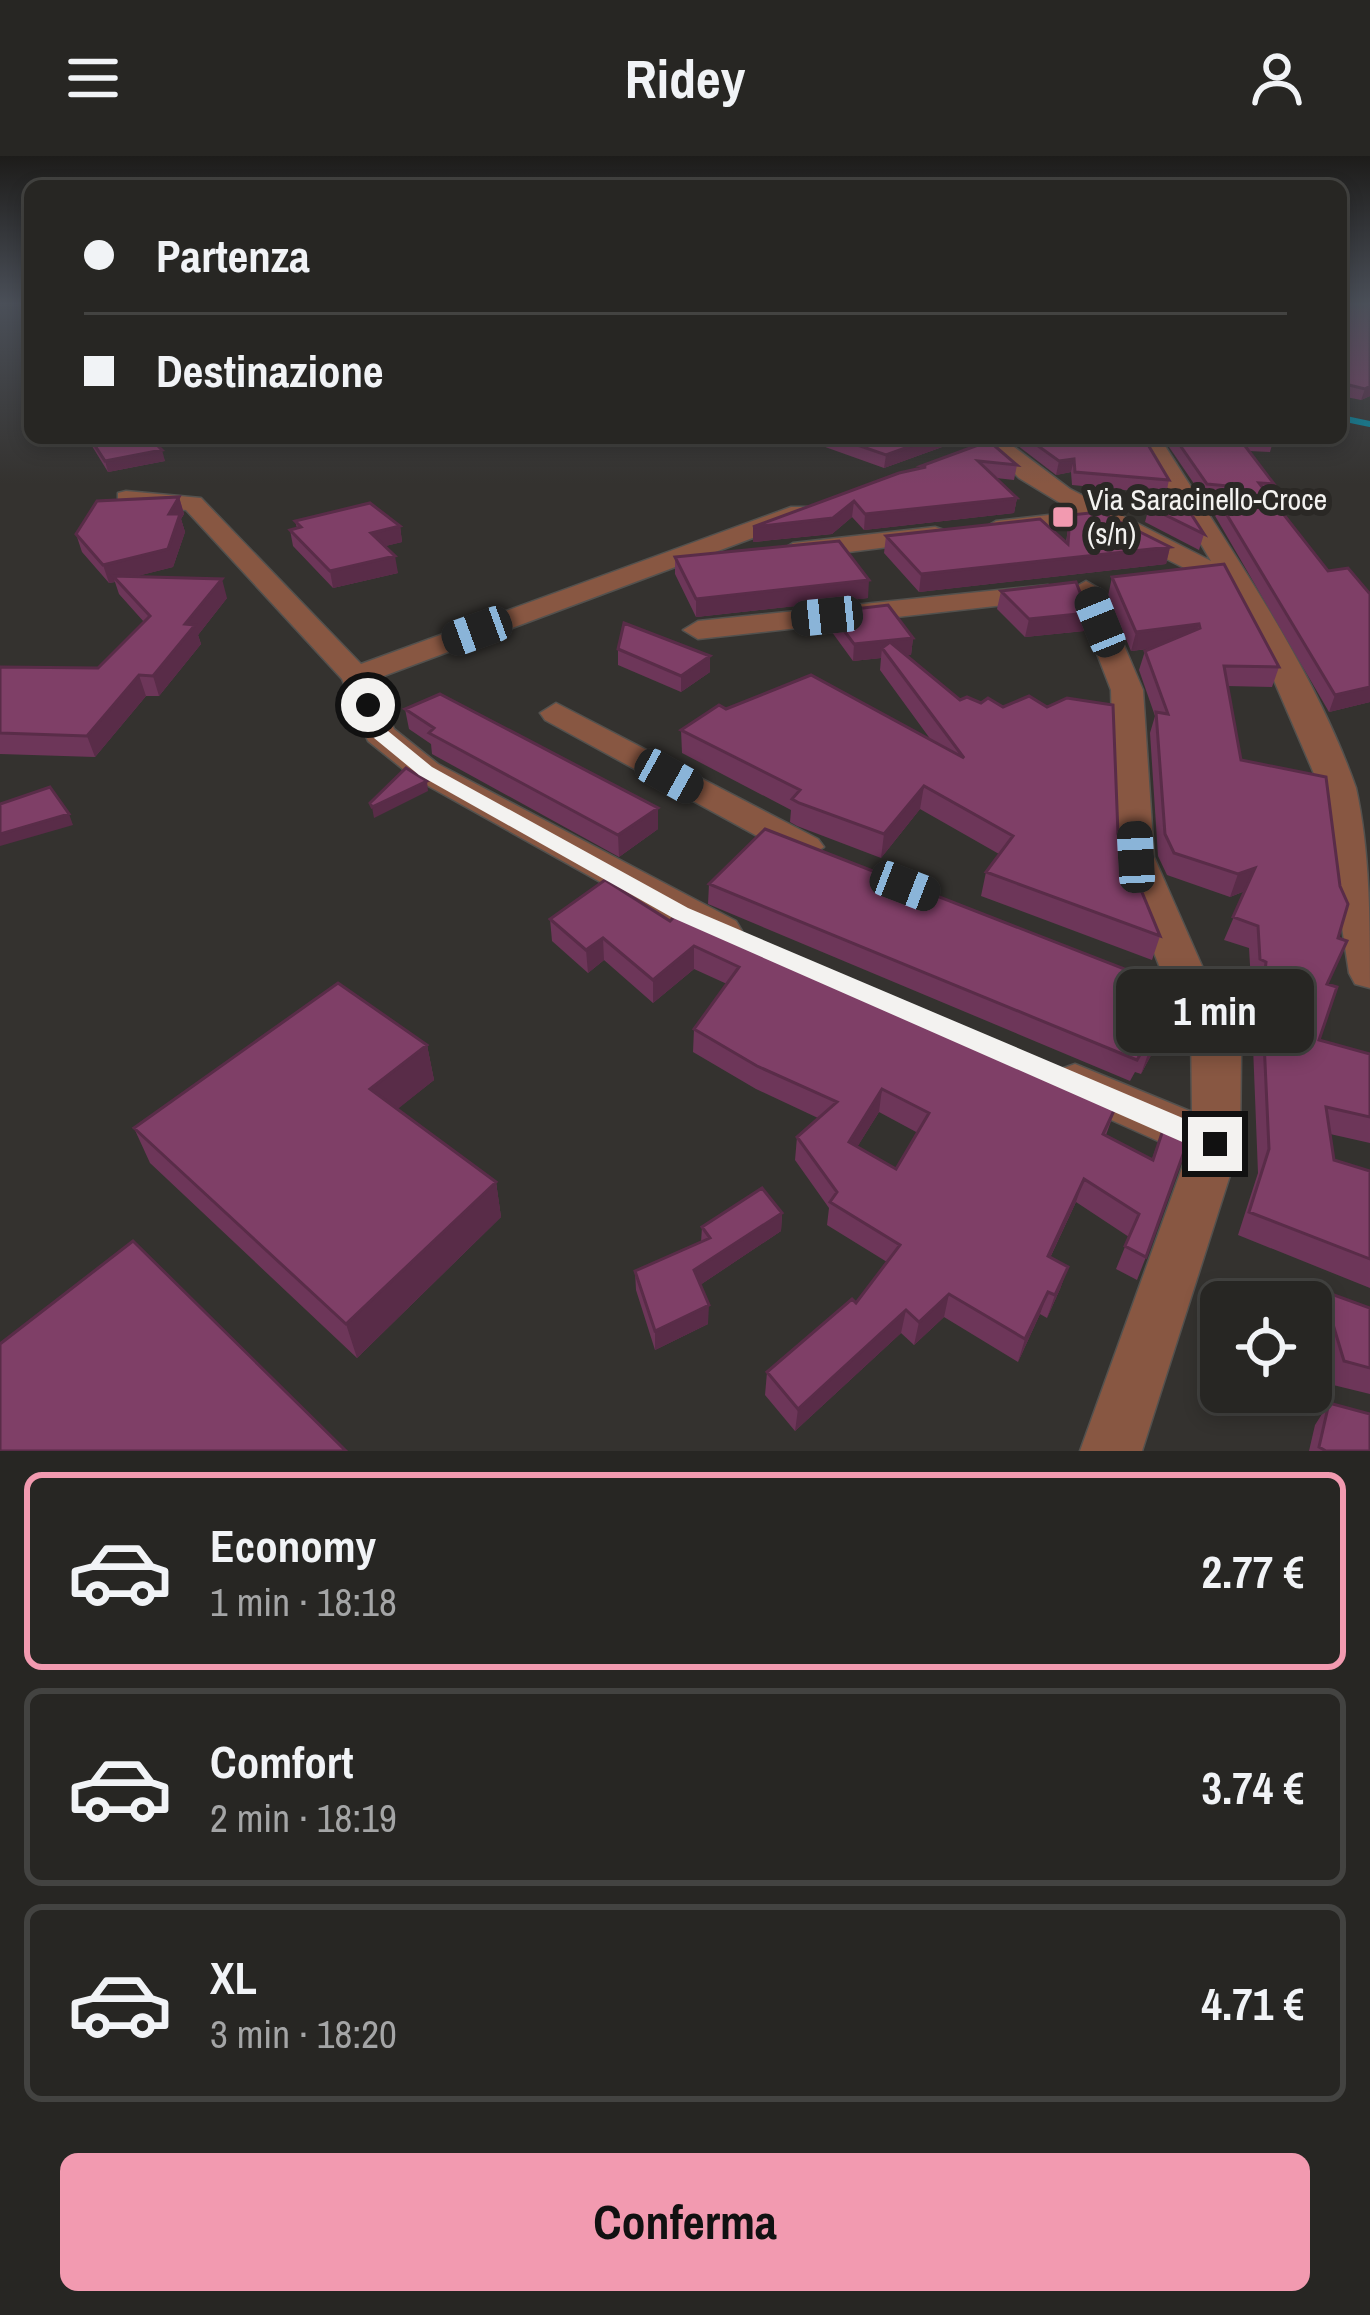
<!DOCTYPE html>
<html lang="it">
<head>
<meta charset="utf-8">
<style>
  :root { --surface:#272623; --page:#2f2e2b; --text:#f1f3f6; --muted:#a4a5a6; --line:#434341; --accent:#f29ab0 }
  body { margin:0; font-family:"Archivo Narrow",sans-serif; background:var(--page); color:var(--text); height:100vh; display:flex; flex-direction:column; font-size:45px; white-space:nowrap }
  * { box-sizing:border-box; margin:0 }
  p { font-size:39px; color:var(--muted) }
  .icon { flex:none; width:66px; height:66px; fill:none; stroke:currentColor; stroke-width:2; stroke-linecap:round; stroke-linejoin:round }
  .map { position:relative; height:1295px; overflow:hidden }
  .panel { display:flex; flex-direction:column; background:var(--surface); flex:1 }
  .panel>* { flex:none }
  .top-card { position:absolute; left:24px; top:24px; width:1323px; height:264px; border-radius:18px; box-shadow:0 6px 18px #0003,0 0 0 3px var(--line); display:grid; align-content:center; height:264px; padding:0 60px; background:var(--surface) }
  .buttons { position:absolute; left:1200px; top:1125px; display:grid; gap:24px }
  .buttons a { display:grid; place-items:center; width:132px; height:132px; border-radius:18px; background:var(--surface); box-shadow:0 6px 18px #0003,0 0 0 3px var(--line); font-size:60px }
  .end { position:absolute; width:54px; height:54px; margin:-27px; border:15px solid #f3f2f0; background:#111; box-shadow:0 0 0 6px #111 }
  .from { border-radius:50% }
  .bubble { position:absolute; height:84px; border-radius:18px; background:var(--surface); box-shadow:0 6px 18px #0003,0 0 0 3px var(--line); font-size:39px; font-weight:700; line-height:84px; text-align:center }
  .car { position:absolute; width:36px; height:72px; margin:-36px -18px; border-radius:15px; box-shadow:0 0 9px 3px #0007; background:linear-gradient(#222 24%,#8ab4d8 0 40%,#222 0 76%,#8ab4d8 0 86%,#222 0) }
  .top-card b { display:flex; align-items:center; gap:42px; height:114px; font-size:45px }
  .top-card b+b { border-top:3px solid var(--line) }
  .top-card i { width:30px; height:30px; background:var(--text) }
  ul { padding:21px 0 0; list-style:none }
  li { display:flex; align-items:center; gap:36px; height:198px; margin:0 24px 18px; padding:0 36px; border:6px solid var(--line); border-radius:18px }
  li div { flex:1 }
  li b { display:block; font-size:45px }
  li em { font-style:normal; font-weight:700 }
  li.current { border-color:var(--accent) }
  li>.icon { width:108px; height:108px; stroke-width:1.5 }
  .primary-button { display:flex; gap:24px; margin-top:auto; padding:24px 60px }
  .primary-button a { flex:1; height:138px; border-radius:18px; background:var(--accent); color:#111; font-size:48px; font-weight:700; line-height:138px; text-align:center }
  header { display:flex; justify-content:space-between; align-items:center; height:156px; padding:0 60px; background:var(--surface); font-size:54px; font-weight:700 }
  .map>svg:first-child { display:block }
</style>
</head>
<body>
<header><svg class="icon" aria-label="menu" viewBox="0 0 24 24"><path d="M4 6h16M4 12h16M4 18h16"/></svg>Ridey<svg class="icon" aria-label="person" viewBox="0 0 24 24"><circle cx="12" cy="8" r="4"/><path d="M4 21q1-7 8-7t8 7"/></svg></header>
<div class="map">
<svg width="1370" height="1295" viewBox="0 0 1370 1295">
  <rect width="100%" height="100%" fill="#34322f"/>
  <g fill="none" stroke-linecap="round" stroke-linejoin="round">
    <!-- stream -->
    <path stroke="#05879f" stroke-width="6" d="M 1341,262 L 1370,268"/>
    <!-- minor casing -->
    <g stroke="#53514e" stroke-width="3">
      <path id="minor" d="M 980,282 L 1002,282 L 1070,333 L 1211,405 L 1138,282 L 1160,282 C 1230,394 1312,507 1356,632 C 1370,695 1370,767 1370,832 L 1355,828 L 1349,817 L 1321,634 L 1251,471 L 1228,434 L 1097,368 L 987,377 L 984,372 L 996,365 L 1075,356 L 1019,322 Z
        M 126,335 L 201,342 L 361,508 L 791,351 L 809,351 L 809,361 L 373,524 L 394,573 L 438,608 L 736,765 L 742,775 L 736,785 L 706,785 L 414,622 L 368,585 L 342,523 L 186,354 L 118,347 L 118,337 Z
        M 935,371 L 944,374 L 944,384 L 793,403 L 780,395 L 793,387 Z
        M 1086,425 L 1100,433 L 1143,534 L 1154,701 L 1213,835 L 1235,867 L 1241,900 L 1240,988 L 1142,1295 L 1080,1295 L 1187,998 L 1058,940 L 1051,927 L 1058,914 L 1075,908 L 1192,956 L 1191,871 L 1172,842 L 1116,701 L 1111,534 L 1072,433 Z
        M 1048,429 L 1062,437 L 1058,443 L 698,483 L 683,474 L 698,465 Z
        M 556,547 L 818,683 L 824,691 L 805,703 L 792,699 L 545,564 L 540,557 Z"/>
    </g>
    <!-- minor -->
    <use href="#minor" fill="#885742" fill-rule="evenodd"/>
  </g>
  <!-- wall -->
  <path fill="#6d3659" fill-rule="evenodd" d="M 1341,146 L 1370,146 L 1370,240 L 1361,244 L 1341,240 Z
    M 87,282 L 196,282 L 157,289 L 165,305 L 108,316 Z
    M 800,282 L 967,282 L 884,312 Z
    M 1008,282 L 1144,282 L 1169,324 L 1166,338 L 1072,329 L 1071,316 L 1056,319 Z
    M 1163,282 L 1274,282 L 1270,296 L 1249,295 L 1274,328 L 1270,341 L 1370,546 L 1329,556 L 1214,358 L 1218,344 L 1225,343 L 1203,341 Z
    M 989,285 L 1017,309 L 1014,324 L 996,322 L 1017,342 L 1014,357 L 864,374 L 852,361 L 832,378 L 753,386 L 921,313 L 921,310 Z
    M 179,341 L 184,358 L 181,363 L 185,376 L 173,411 L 137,420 L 227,442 L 198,479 L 201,488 L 159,540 L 146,540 L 95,601 L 0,598 L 0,511 L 98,512 L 144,466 L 119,438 L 115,426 L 109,427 L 82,396 L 76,378 Z
    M 1149,351 L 1204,378 L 1199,394 L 1145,366 Z
    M 1070,359 L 1170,391 L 1166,408 L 919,436 L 884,397 L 886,380 L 1066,386 Z
    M 295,365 L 400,370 L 402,386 L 385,390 L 398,417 L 333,432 L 293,390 L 290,374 L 297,372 Z
    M 675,401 L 868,442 L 696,461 L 675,418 Z
    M 1112,421 L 1279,511 L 1272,531 L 1227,530 L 1241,604 L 1327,828 L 1319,884 L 1370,898 L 1370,987 L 1330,978 L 1334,1004 L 1370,1015 L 1370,1132 L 1238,1079 L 1258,1017 L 1252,865 L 1257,829 L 1251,826 L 1249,792 L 1224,784 L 1245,735 L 1230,741 L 1167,719 L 1158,700 L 1150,577 L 1155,560 L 1139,514 L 1145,495 L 1148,493 L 1131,495 L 1108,440 Z
    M 1001,435 L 1084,475 L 1025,481 L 997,453 Z
    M 830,456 L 913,482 L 911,499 L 906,499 L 1118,678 L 1160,780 L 1152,804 L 981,740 L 986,716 L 999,698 L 920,653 L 881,702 L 797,670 L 790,666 L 791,654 L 682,597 L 681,574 L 726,553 L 931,584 L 880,514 L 881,502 L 853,505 L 829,472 Z
    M 618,493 L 710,500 L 710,516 L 681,536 L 618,509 Z
    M 405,553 L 658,673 L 619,701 L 432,598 L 431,588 L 409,573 Z
    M 709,728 L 1172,855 L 1164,875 L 1141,918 L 1135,916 L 1130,925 L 708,748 Z
    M 550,763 L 670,765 L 1118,946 L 1106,979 L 1152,1003 L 1164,971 L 1146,1101 L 1137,1124 L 1116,1113 L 1129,1081 L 1076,1046 L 1050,1102 L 1068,1111 L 1060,1133 L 1047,1162 L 1040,1158 L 1018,1206 L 944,1161 L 914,1189 L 901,1177 L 795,1275 L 765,1239 L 767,1216 L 856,1147 L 887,1106 L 827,1069 L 829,1052 L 795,1004 L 797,981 L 818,962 L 756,933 L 693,896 L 694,873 L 727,828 L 694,813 L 653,847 L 604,804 L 588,817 L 552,785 ZM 879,956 L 918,977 L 896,1013 L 857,991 Z
    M 427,889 L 434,924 L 397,953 L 496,1026 L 501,1061 L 357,1202 L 150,1007 L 134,972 Z
    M 782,1057 L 781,1075 L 700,1129 L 708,1168 L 655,1194 L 636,1134 L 635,1115 L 701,1086 L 702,1071 Z
    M 1323,1135 L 1370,1152 L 1370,1238 L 1329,1228 L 1311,1164 L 1311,1155 Z
    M 1329,1247 L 1370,1295 L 1309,1295 L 1315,1269 Z"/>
  <!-- shaded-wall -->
  <path fill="#592c48" d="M 1370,230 L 1370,240 L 1361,244 L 1365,233 Z
    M 148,282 L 196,282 L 151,290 Z
    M 933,282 L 967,282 L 884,312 L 886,299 Z
    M 162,294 L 165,305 L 108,316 L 105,305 Z
    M 1074,303 L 1071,316 L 1056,319 L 1059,305 Z
    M 179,341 L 184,358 L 181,363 L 185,376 L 173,411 L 118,425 L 113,420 L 115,426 L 109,427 L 103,409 L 169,358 Z
    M 1017,342 L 1014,357 L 864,374 L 865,358 Z
    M 854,345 L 852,361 L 832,378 L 753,386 L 753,371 Z
    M 400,370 L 402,386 L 374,393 L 371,377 Z
    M 1170,391 L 1166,408 L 919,436 L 921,418 Z
    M 395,400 L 398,417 L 333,432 L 330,415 Z
    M 222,423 L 227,442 L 198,479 L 201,488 L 159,540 L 153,520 L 185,468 Z
    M 869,424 L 868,442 L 696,461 L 696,443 Z
    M 1088,457 L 1084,475 L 1025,481 L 1029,463 Z
    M 1199,468 L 1193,487 L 1131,495 L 1136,476 Z
    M 913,482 L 911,499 L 889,501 L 882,492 L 881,502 L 853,505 L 854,488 Z
    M 710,500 L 710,516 L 681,536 L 681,520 Z
    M 139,519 L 146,540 L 95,601 L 87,580 Z
    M 1370,531 L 1370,546 L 1329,556 L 1335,539 Z
    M 427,625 L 428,635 L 374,662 L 372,651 Z
    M 924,630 L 920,653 L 881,702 L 884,678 Z
    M 658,652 L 658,673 L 619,701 L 618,679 Z
    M 69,658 L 73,669 L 0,690 L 0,678 Z
    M 1255,712 L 1247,734 L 1230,741 L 1238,718 Z
    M 603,782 L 604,804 L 588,817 L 586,794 Z
    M 694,790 L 694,813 L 653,847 L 653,824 Z
    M 1172,855 L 1164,875 L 1141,918 L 1148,898 Z
    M 427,889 L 434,924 L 379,968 L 370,933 Z
    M 882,933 L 879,956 L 846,1009 L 849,986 Z
    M 1084,1023 L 1076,1046 L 1040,1123 L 1048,1100 Z
    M 496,1026 L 501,1061 L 357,1202 L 346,1168 Z
    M 782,1057 L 781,1075 L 694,1133 L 694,1114 Z
    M 1068,1111 L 1060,1133 L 1047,1162 L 1055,1139 Z
    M 1048,1136 L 1040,1158 L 1018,1206 L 1025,1183 Z
    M 949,1138 L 944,1161 L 914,1189 L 919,1166 Z
    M 709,1149 L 708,1168 L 655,1194 L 655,1175 Z
    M 906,1154 L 901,1177 L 795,1275 L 798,1253 Z"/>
  <!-- building -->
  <path fill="#7f3f67" stroke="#592c48" stroke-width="3" fill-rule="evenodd" d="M 1341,146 L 1370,146 L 1370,230 L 1365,233 L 1341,227 Z
    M 90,282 L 150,282 L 162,294 L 105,305 Z
    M 837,282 L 933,282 L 886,299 Z
    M 1027,282 L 1144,282 L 1169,324 L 1075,316 L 1074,303 L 1059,305 Z
    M 1175,282 L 1239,282 L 1274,328 L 1259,327 L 1328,415 L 1348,412 L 1370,438 L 1370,531 L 1335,539 L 1218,344 L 1229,343 L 1229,330 L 1207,328 Z
    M 989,285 L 1017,309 L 978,305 L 1017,342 L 865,358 L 854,345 L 833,362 L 753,371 L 899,317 L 926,311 L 921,310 Z
    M 179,341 L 169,358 L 180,358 L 168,393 L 103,409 L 76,378 L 97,345 Z
    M 370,347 L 400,370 L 371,377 L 395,400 L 330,415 L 290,374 L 301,371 L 295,365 Z
    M 1184,347 L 1204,378 L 1149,351 Z
    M 1100,356 L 1170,391 L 921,418 L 886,380 L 1040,363 L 1068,388 L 1070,359 Z
    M 839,385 L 869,424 L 696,443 L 675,401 Z
    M 1224,408 L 1279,511 L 1224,510 L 1241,604 L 1326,621 L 1340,730 L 1348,748 L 1338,782 L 1347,785 L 1327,828 L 1337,831 L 1319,884 L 1370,898 L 1370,961 L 1326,951 L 1334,1004 L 1370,1015 L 1370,1103 L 1249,1056 L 1269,993 L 1262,842 L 1266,806 L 1260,803 L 1258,770 L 1233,761 L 1255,712 L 1238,718 L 1174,697 L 1165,678 L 1156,556 L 1168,558 L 1145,495 L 1200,472 L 1199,468 L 1136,476 L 1112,421 Z
    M 113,420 L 222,423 L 185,468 L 195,469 L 153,520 L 139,519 L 87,580 L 0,577 L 0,511 L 98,512 L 150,460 Z
    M 1076,426 L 1088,457 L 1029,463 L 1001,435 Z
    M 888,449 L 913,482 L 854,488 L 830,456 Z
    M 624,467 L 710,500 L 681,520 L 618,493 Z
    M 890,486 L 960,544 L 967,541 L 981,547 L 988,542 L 1003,551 L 1029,540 L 1047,551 L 1067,542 L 1113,549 L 1118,678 L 1160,780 L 986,716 L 1013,680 L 924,630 L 884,678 L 799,647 L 792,643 L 800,634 L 681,574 L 719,549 L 726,553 L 811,519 L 964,602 L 882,492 Z
    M 440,538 L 658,652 L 618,679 L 429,577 L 434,572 L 405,553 Z
    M 406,612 L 427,625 L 372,651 L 370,647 Z
    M 50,631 L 69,658 L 0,678 L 0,648 Z
    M 765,673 L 1163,828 L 1175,842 L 1172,855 L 1148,898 L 1142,895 L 1137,904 L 709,728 Z
    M 605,724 L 670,765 L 680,755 L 1118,946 L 1103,978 L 1153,1004 L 1164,971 L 1189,982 L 1146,1101 L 1125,1090 L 1139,1058 L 1084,1023 L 1048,1100 L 1068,1111 L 1055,1139 L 1048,1136 L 1025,1183 L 949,1138 L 919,1166 L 906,1154 L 798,1253 L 767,1216 L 852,1143 L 856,1147 L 900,1089 L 830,1046 L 837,1036 L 797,981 L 837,946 L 757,910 L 694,873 L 739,811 L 694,790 L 653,824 L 603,782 L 586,794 L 550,763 ZM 882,933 L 929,957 L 896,1013 L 849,986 Z
    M 338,827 L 427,889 L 370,933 L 496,1026 L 346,1168 L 134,972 Z
    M 762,1032 L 782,1057 L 694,1114 L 709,1149 L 655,1175 L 635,1115 L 710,1082 L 702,1071 Z
    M 133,1085 L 346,1295 L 0,1295 L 0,1188 Z
    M 1323,1135 L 1370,1152 L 1370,1212 L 1344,1205 Z
    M 1329,1247 L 1370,1258 L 1370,1295 L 1326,1295 L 1319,1291 Z"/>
  <!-- sky -->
  <linearGradient id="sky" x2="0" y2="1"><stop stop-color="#1d1c1a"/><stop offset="0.45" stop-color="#4a4f58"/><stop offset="1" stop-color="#4a4f58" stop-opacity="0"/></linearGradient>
  <rect width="1370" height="328" fill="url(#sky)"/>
  <!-- route -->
  <path fill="#f3f2f0" d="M 368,544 L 377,549 L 388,575 L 432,611 L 688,752 L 1225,980 L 1225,996 L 1205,996 L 673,762 L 419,619 L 374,582 L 359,549 Z"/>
  <!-- markers -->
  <rect fill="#f29ab0" stroke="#2a2825" stroke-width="4.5" x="1051" y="349" width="24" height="24" rx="6"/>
  <g text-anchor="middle" stroke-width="12" stroke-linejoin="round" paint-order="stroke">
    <!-- far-poi labels -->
    <g font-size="30" fill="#f3f2f0" stroke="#2a2825" text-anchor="start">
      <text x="1087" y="354">Via Saracinello-Croce<tspan x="1087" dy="34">(s/n)</tspan></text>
    </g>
  </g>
</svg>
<div class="buttons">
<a><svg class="icon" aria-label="locate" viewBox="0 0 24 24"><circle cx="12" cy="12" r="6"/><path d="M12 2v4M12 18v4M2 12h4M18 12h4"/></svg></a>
</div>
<i class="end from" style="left:368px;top:549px"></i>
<i class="end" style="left:1215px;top:988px"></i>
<div class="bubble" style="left:1116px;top:813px;width:198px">1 min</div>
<i class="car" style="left:827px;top:460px;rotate:264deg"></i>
<i class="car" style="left:1100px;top:466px;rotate:338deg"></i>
<i class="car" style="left:477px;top:475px;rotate:250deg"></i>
<i class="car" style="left:669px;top:620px;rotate:119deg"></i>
<i class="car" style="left:1136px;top:701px;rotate:357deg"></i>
<i class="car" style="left:905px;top:730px;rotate:111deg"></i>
<div class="top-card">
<b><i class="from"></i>Partenza</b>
<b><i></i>Destinazione</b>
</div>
</div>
<section class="panel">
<ul>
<li class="current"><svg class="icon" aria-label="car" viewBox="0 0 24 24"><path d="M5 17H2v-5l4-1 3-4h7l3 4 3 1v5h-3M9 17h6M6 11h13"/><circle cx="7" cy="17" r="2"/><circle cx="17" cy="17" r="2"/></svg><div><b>Economy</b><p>1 min · 18:18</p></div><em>2.77 €</em></li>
<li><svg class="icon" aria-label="car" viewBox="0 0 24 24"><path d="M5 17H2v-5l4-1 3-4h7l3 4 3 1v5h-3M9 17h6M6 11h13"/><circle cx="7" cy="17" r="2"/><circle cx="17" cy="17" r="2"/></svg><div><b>Comfort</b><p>2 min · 18:19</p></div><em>3.74 €</em></li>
<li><svg class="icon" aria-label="car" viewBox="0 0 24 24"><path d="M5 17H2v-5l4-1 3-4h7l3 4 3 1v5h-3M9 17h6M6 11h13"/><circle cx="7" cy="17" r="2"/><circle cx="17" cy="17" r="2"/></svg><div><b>XL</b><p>3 min · 18:20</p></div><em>4.71 €</em></li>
</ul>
<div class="primary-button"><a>Conferma</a></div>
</section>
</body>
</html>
